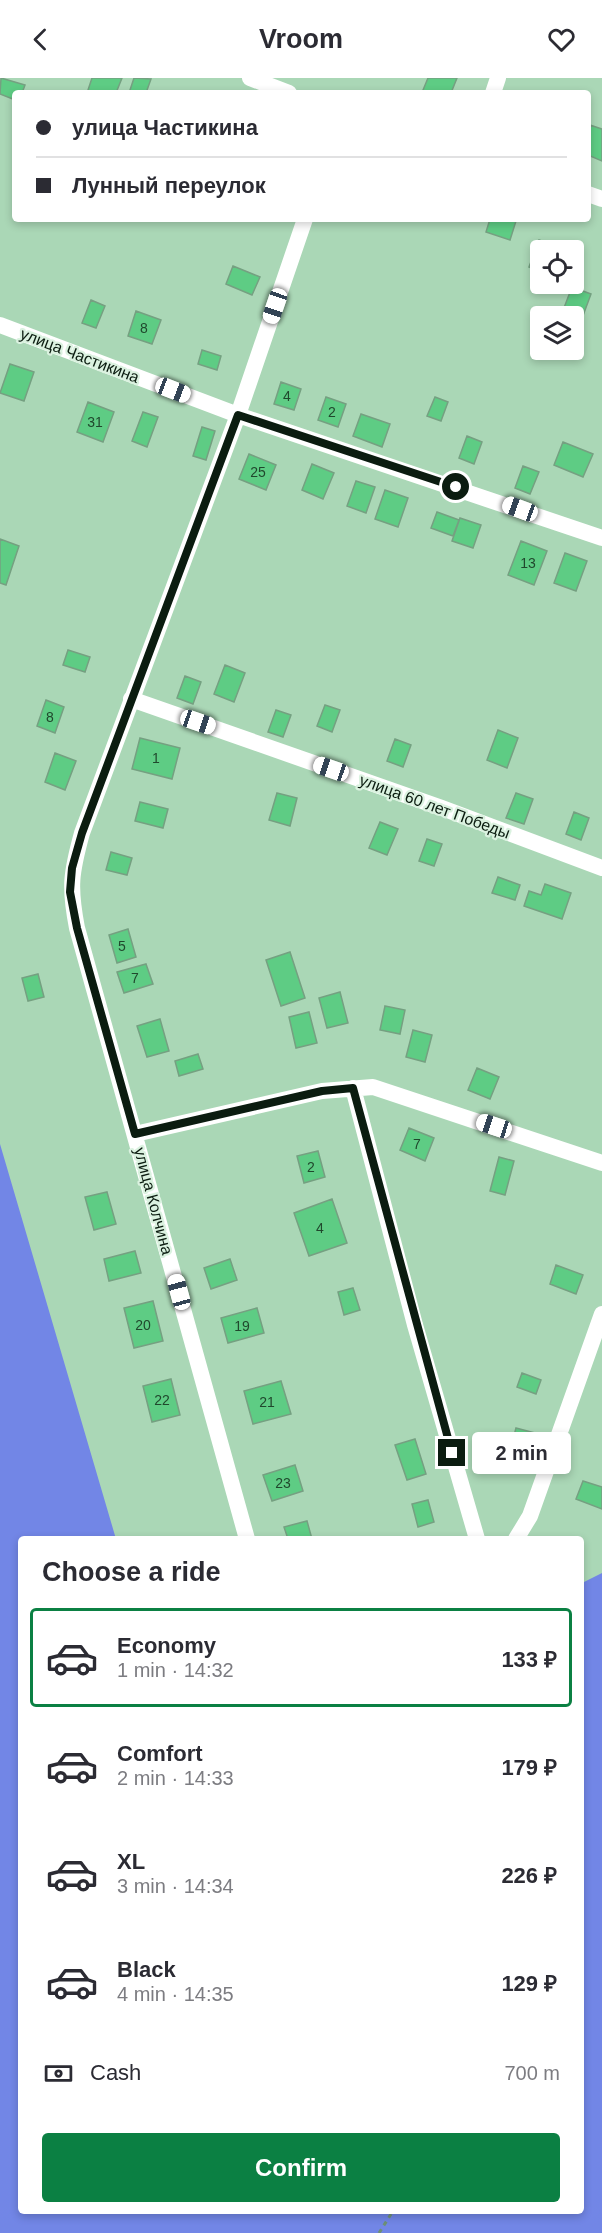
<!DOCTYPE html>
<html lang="en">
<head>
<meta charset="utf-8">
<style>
  :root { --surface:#fff; --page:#f2f2f3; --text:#2b2b33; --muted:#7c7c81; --line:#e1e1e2; --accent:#0b8043 }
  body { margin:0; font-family:Arial,sans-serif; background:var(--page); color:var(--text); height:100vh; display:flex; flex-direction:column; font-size:22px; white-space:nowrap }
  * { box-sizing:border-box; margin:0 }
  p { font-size:20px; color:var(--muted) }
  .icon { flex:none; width:33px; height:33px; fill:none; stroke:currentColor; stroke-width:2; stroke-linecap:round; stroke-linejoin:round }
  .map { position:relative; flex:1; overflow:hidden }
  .side { position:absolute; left:18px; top:1458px; width:566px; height:678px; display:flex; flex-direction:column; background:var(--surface); border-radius:6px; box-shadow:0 3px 9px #0003 }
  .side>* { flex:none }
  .hud { position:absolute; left:12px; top:12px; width:579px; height:132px; border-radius:6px; box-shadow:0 3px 9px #0003; display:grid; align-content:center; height:132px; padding:0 24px; background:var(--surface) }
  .buttons { position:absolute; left:530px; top:162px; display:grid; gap:12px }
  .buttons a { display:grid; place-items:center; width:54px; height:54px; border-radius:6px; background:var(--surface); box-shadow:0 3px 9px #0003; font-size:30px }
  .end { position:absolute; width:27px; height:27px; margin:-14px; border:8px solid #0b1c10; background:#fff; box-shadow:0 0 0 3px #fff }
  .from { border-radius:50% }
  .bubble { position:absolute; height:42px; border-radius:6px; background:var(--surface); box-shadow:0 3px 9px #0003; font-size:20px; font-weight:600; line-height:42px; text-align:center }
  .car { position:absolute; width:18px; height:36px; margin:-18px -9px; border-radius:8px; box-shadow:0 0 4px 2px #0007; background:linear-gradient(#fff 24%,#345 0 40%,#fff 0 76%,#345 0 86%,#fff 0) }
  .hud b { display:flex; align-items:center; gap:21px; height:57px; font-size:22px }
  .hud b+b { border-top:2px solid var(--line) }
  .hud i { width:15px; height:15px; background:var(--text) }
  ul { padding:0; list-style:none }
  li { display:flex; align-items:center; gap:18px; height:99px; margin:0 12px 9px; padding:0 12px; border:3px solid transparent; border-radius:6px }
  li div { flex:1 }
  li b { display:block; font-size:22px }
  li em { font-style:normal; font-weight:600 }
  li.current { border-color:var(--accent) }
  li>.icon { width:54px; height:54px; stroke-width:1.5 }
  h2 { padding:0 24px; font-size:27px; line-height:72px }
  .pay { display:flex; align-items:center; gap:15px; height:66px; padding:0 24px; font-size:22px }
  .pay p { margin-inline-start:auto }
  .primary-button { display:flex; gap:12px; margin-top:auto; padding:12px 24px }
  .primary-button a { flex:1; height:69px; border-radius:6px; background:var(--accent); color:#fff; font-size:24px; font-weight:600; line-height:69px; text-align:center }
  header { display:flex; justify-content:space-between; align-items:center; height:78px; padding:0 24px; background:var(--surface); font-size:27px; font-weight:600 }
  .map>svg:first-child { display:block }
</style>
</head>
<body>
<header><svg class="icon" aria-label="back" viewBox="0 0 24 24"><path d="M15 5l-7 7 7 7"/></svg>Vroom<svg class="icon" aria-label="heart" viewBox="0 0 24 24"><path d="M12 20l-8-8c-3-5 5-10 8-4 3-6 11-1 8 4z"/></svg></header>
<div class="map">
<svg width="602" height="2155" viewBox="0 0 602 2155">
  <rect width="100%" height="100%" fill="#aad7b6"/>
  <!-- forest -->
  <path fill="#7286e6" d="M 0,1066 L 116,1461 L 21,1461 L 21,2133 L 580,2133 L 580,1506 L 602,1495 L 602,2155 L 0,2155 Z"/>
  <!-- building -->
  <path fill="#5ecc84" stroke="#75a081" stroke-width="1.5" d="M 1,0 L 25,7 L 22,15 L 15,15 L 15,22 L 0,16 Z
    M 92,0 L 122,0 L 116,15 L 95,15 L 88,12 Z
    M 134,0 L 151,1 L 146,15 L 129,15 Z
    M 428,0 L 457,0 L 451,15 L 430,15 L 423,12 Z
    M 590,47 L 602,51 L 602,83 L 588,77 Z
    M 490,141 L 516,143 L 510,162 L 486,154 Z
    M 539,162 L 558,169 L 556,172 L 540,172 L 540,193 L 529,189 Z
    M 233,188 L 260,199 L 252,217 L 226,206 Z
    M 572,209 L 591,216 L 581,243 L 562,235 Z
    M 91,222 L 105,228 L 96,250 L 82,245 Z
    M 136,233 L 161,242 L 152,266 L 128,258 Z
    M 202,272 L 221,278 L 217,292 L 198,286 Z
    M 10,286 L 34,294 L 24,323 L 0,315 Z
    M 281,304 L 301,311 L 294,332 L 274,326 Z
    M 326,319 L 346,326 L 338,349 L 318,342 Z
    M 435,319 L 448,324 L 441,343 L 427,338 Z
    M 88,324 L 114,334 L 103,364 L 77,354 Z
    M 143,334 L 158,339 L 147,369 L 132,363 Z
    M 361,336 L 390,346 L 382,369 L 353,358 Z
    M 202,349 L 215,353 L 206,382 L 193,378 Z
    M 467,358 L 482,364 L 474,386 L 459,380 Z
    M 563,364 L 593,376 L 583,399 L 554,387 Z
    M 249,376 L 276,387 L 266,412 L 239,401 Z
    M 312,386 L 334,395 L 323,421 L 302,412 Z
    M 523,388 L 539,394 L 530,416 L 515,410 Z
    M 356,403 L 375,409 L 366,435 L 347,428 Z
    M 385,412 L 408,420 L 398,449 L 375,441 Z
    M 437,434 L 459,442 L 453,458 L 431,450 Z
    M 460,440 L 481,447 L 473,470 L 452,463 Z
    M 0,461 L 19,468 L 6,507 L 0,505 Z
    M 521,463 L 547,473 L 534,507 L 508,497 Z
    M 565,475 L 587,483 L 576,513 L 554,505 Z
    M 68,572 L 90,579 L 85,594 L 63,587 Z
    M 225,587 L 245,595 L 234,624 L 214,616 Z
    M 185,598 L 201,604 L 193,626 L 177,620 Z
    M 46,622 L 64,629 L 55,655 L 37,648 Z
    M 325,627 L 340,632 L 332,654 L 317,648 Z
    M 276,632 L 291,637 L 283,659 L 268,654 Z
    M 498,652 L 518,660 L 507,690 L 487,682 Z
    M 140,660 L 180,670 L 172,701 L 132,691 Z
    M 395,661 L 411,667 L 403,689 L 387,683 Z
    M 55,675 L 76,683 L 65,712 L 45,704 Z
    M 277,715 L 297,720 L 290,748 L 269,742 Z
    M 516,715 L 533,721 L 524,746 L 506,740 Z
    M 140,724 L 168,731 L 163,750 L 135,743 Z
    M 574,734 L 589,740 L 581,762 L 566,756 Z
    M 380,744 L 398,751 L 387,777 L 369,770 Z
    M 427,761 L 442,766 L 434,788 L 419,783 Z
    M 111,774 L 132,780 L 127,797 L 106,792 Z
    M 498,799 L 520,807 L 515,822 L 492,815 Z
    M 545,806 L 571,815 L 562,841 L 524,828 L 529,813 L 541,817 Z
    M 128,851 L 136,879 L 117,885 L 109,857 Z
    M 290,874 L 305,920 L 281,928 L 266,882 Z
    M 146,886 L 153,906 L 124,915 L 117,894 Z
    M 38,896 L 44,919 L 28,923 L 22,900 Z
    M 340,914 L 348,945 L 327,950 L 319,920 Z
    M 385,928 L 405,932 L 400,956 L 380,952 Z
    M 309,934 L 317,965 L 296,970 L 289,939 Z
    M 160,941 L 169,973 L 147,979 L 137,948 Z
    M 413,952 L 432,957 L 425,984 L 406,979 Z
    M 198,976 L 203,991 L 179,998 L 175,983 Z
    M 477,990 L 499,999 L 490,1021 L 468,1012 Z
    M 409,1050 L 434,1060 L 425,1083 L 400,1072 Z
    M 318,1073 L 325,1099 L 304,1105 L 297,1078 Z
    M 499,1079 L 514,1083 L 505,1117 L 490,1113 Z
    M 107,1114 L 116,1146 L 94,1152 L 85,1119 Z
    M 332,1121 L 347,1165 L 309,1178 L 294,1135 Z
    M 135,1173 L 141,1195 L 109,1203 L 104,1181 Z
    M 230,1181 L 237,1202 L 211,1211 L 204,1190 Z
    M 556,1187 L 583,1197 L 576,1216 L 550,1206 Z
    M 353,1210 L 360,1232 L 344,1237 L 338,1214 Z
    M 153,1223 L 163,1263 L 134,1270 L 124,1230 Z
    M 257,1230 L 264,1255 L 228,1265 L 221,1240 Z
    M 522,1295 L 541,1302 L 536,1316 L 517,1309 Z
    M 171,1301 L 180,1337 L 152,1344 L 143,1308 Z
    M 281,1303 L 291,1336 L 253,1346 L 244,1313 Z
    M 516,1350 L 539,1356 L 533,1376 L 511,1369 Z
    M 415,1361 L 426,1396 L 407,1402 L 395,1367 Z
    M 295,1387 L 303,1413 L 272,1423 L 263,1397 Z
    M 583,1403 L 602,1409 L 602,1431 L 576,1421 Z
    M 428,1422 L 434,1444 L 418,1449 L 412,1426 Z
    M 307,1443 L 312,1461 L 288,1461 L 284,1449 Z"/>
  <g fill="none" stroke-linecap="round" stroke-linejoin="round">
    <!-- path -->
    <path stroke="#6e9077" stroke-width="3" stroke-dasharray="4.5 4.5" stroke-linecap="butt" d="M 379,2155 L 393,2133"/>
    <!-- minor -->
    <path stroke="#fff" stroke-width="16" d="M 250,0 L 289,15
      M 493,15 L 498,0
      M 588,116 L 602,121
      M 0,247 L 238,337 L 602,460
      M 131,621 L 442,730 L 602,790
      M 353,1010 L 415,1247 L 477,1461
      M 135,1056 L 322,1013 L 373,1009 L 602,1085
      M 247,1461 L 77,850 C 69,809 71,795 82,755 L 238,337 L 305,141
      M 516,1461 L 530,1438 L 602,1236"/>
  </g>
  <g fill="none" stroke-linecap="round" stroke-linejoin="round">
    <!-- route -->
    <path stroke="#0b1c10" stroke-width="8" d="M 452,1375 L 353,1010 L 322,1013 L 135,1056 L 77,850 L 70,814 L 72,790 L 82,755 L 238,337 L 456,409"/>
  </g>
  <g text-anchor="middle" stroke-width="4.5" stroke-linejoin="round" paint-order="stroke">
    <!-- number labels -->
    <g font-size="14" fill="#20482d">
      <text x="144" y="255">8</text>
      <text x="287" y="323">4</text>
      <text x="332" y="339">2</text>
      <text x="95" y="349">31</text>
      <text x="258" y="399">25</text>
      <text x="528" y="490">13</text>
      <text x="50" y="644">8</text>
      <text x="156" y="685">1</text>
      <text x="122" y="873">5</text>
      <text x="135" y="905">7</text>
      <text x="417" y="1071">7</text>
      <text x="311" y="1094">2</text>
      <text x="320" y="1155">4</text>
      <text x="143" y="1252">20</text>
      <text x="242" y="1253">19</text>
      <text x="162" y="1327">22</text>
      <text x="267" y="1329">21</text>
      <text x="283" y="1410">23</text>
    </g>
    <!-- street labels -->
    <g font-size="16" fill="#0b1c10" stroke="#dbf2e0">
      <text transform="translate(80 277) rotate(21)" y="6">улица Частикина</text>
      <text transform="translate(435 728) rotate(20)" y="6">улица 60 лет Победы</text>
      <text transform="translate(154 1123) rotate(75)" y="6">улица Колчина</text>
    </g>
  </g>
</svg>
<div class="buttons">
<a><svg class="icon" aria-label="locate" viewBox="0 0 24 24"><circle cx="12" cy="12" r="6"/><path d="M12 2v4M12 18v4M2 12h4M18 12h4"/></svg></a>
<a><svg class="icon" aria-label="layers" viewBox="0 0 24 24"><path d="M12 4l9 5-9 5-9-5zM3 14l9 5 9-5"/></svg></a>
</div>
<i class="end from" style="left:456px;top:409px"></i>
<i class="end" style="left:452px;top:1375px"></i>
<div class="bubble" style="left:472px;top:1354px;width:99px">2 min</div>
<i class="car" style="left:275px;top:228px;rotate:199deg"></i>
<i class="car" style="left:173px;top:312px;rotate:111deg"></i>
<i class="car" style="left:520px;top:431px;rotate:290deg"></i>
<i class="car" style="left:198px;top:644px;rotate:109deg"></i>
<i class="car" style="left:331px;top:691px;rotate:289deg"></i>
<i class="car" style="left:494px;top:1048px;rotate:288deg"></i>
<i class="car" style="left:179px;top:1214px;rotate:345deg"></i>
<div class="hud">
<b><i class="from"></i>улица Частикина</b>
<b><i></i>Лунный переулок</b>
</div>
<section class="side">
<h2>Choose a ride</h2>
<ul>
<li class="current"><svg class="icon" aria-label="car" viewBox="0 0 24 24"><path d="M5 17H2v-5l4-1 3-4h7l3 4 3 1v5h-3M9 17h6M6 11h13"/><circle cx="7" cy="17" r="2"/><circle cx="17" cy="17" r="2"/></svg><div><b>Economy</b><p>1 min · 14:32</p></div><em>133 ₽</em></li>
<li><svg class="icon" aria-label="car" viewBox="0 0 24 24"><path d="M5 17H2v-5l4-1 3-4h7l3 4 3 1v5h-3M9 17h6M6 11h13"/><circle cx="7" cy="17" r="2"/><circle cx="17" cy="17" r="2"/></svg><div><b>Comfort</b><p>2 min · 14:33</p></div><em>179 ₽</em></li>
<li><svg class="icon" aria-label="car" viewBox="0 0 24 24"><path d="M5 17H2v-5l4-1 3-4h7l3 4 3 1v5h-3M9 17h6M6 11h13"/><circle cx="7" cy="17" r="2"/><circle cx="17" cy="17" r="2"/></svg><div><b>XL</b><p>3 min · 14:34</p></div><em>226 ₽</em></li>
<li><svg class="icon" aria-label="car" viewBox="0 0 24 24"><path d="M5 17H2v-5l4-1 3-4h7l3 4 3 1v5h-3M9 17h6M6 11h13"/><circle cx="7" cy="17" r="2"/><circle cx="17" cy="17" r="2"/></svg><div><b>Black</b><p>4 min · 14:35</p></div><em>129 ₽</em></li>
</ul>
<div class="pay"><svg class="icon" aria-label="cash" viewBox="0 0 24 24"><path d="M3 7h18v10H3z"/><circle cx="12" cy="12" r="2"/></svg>Cash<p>700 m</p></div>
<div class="primary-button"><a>Confirm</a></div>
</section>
</div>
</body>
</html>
